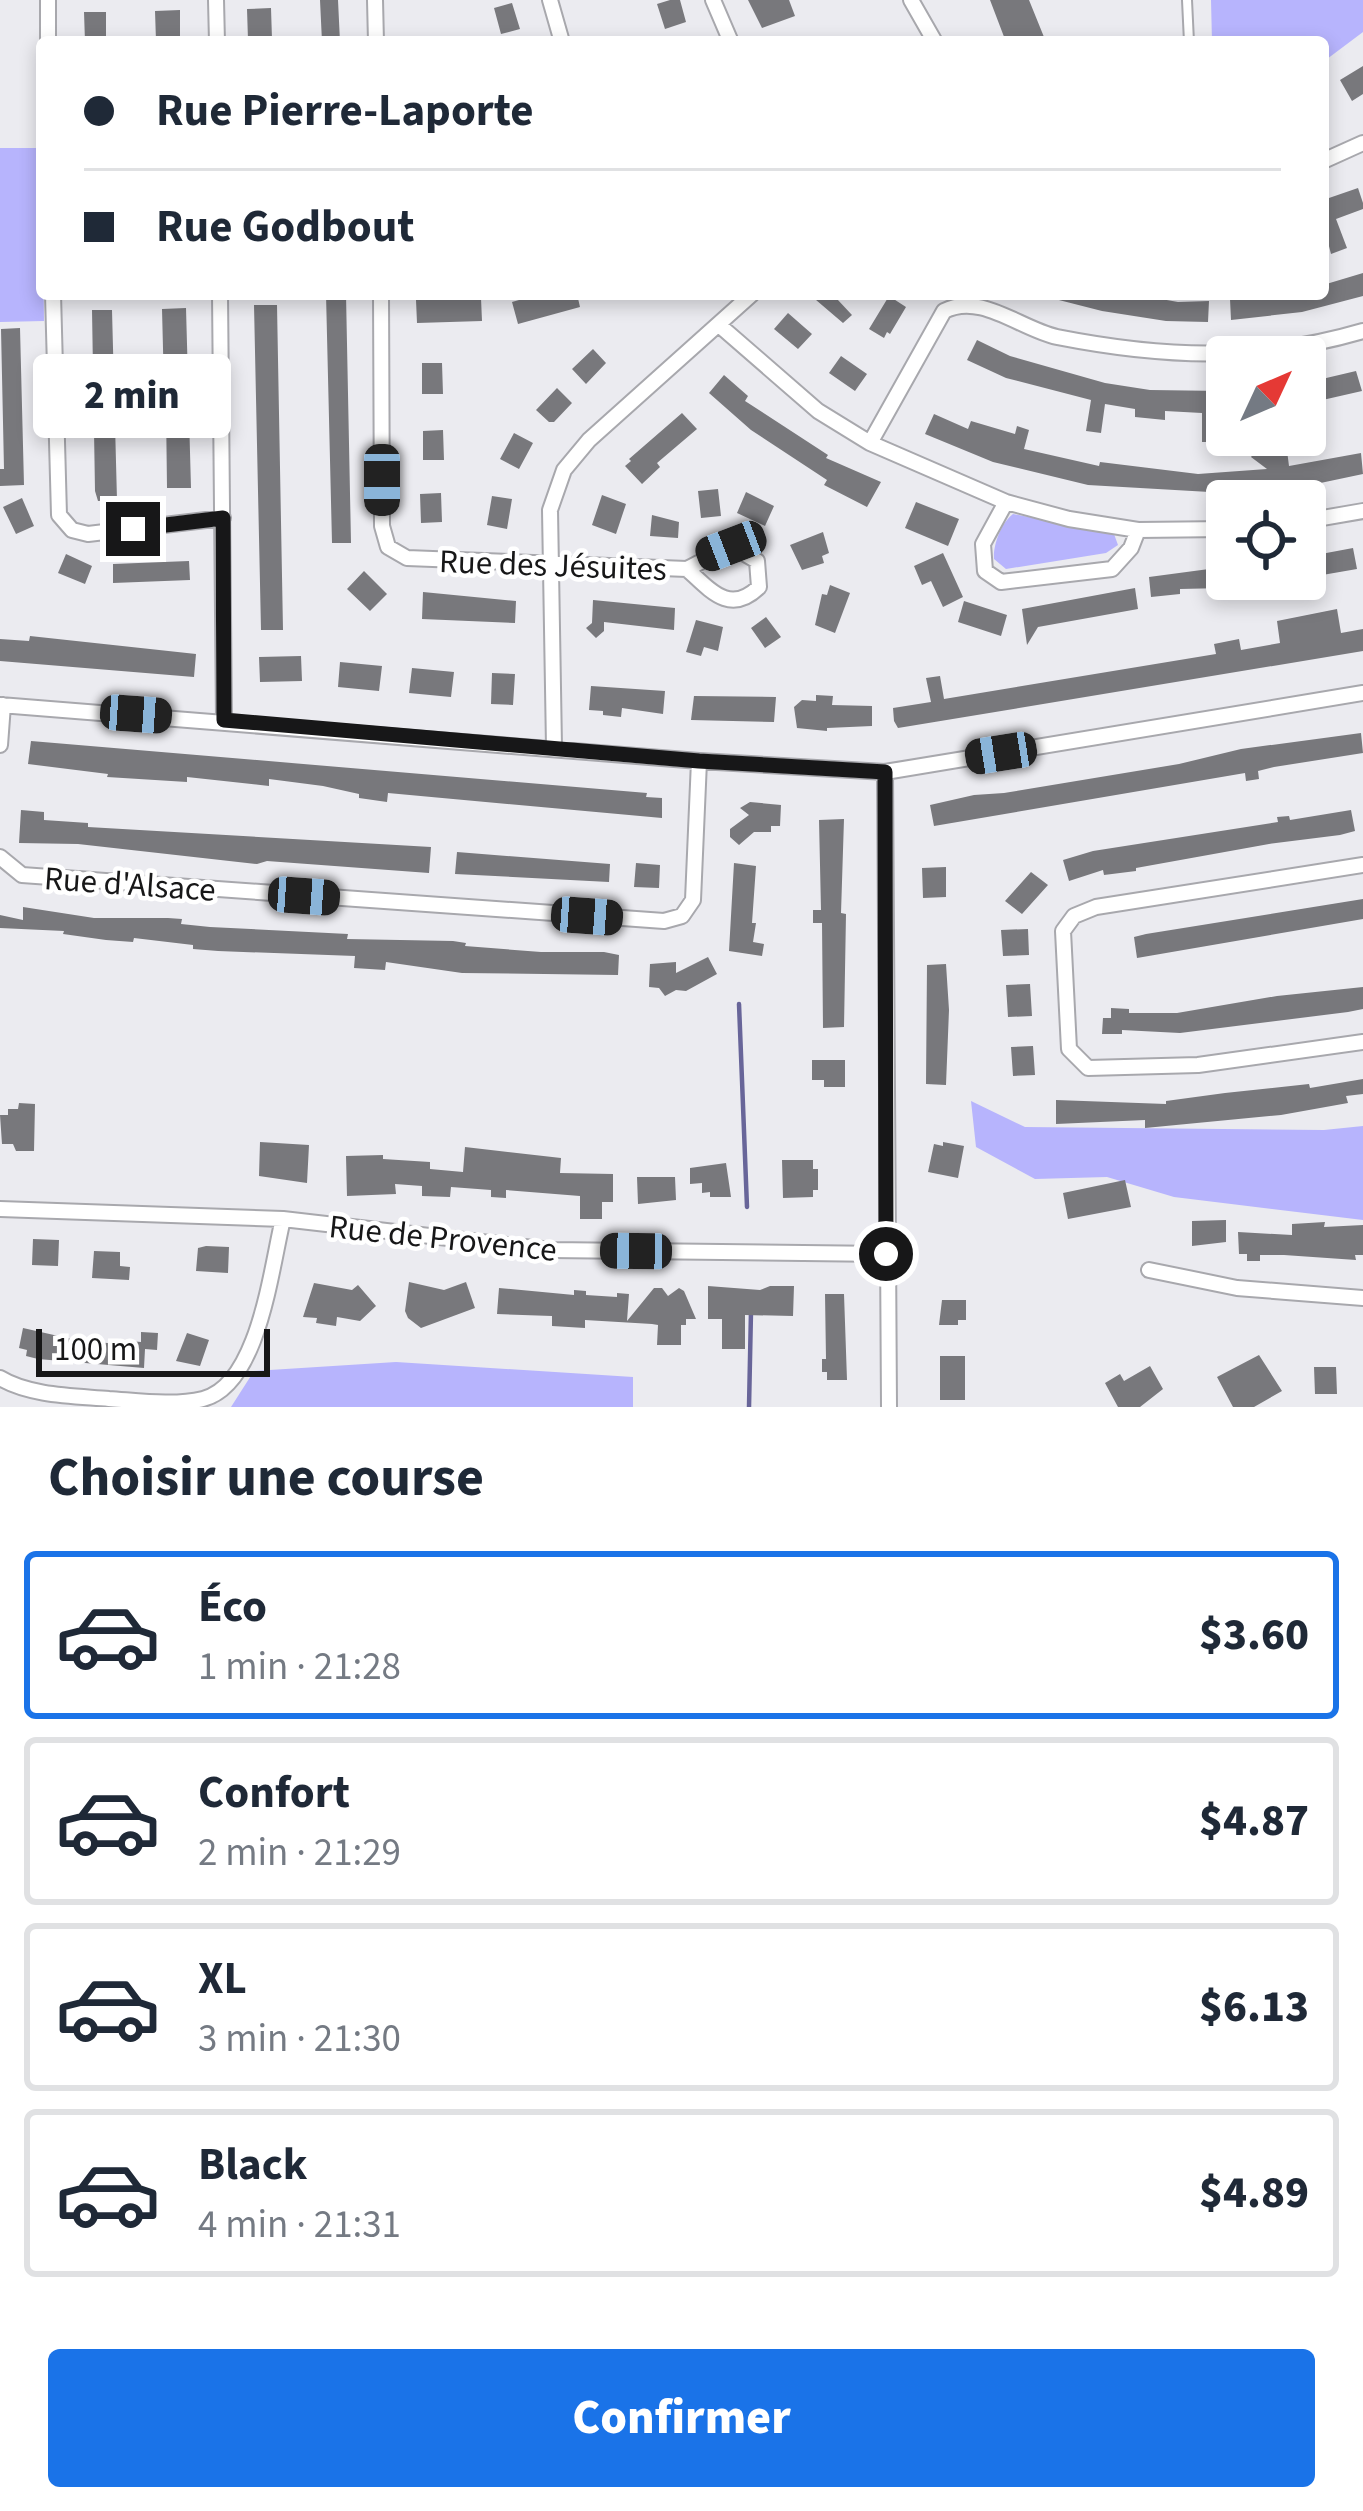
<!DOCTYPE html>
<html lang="fr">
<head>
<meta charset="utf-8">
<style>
  :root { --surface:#fff; --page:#f6f6f7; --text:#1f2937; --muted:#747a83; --line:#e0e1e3; --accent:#1a73e8 }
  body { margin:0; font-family:"Source Sans 3",sans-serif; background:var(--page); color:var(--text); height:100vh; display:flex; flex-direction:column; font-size:45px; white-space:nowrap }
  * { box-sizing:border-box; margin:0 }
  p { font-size:39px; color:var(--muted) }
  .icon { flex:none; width:66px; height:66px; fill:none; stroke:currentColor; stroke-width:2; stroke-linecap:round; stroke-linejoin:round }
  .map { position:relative; height:1407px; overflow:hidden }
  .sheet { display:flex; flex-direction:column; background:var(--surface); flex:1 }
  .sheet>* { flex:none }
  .banner { position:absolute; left:36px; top:36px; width:1293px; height:264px; border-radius:12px; box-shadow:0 6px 18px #0003; display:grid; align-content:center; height:264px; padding:0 48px; background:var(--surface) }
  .needle { width:78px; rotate:46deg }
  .fabs { position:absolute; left:1206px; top:336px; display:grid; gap:24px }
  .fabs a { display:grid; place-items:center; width:120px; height:120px; border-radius:12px; background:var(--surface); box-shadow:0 6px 18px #0003; font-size:60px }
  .scale { position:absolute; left:36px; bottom:30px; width:234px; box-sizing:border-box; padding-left:12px; border:6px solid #171718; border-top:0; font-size:33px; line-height:42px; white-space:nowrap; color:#171718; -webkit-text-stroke:9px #fff; paint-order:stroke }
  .end { position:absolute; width:54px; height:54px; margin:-27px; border:15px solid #171718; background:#fff; box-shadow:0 0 0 6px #fff }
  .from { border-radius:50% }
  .bubble { position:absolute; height:84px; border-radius:12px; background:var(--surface); box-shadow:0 6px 18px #0003; font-size:39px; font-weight:800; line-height:84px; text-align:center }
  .car { position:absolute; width:36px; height:72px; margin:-36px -18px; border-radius:15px; box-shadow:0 0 9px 3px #0007; background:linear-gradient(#222 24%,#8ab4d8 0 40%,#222 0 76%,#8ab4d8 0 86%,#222 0) }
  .banner b { display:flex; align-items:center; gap:42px; height:114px; font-size:45px }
  .banner b+b { border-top:3px solid var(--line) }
  .banner i { width:30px; height:30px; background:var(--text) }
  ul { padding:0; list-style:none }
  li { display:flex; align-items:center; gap:36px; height:168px; margin:0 24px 18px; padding:0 24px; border:6px solid var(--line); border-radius:12px }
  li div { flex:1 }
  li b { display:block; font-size:45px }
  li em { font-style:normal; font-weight:800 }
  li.on { border-color:var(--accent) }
  li>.icon { width:108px; height:108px; stroke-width:1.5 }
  h2 { padding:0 48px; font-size:54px; line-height:144px }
  .primary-button { display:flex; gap:24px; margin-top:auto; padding:24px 48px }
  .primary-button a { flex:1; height:138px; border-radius:12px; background:var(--accent); color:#fff; font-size:48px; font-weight:800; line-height:138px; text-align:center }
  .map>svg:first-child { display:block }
</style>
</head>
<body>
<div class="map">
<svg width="1363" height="1407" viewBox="0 0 1363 1407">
  <rect width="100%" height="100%" fill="#ebebf0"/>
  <!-- green -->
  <path fill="#b7b4fd" d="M 1211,0 L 1363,0 L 1363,32 L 1323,62 L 1323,42 L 1212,42 Z
    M 0,148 L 42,148 L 44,321 L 0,322 Z
    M 1013,514 L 1114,534 L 1118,545 L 1106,553 L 1006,569 L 994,559 C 993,545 1001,523 1013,514 Z
    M 971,1101 L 1025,1127 L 1324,1130 L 1363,1126 L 1363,1220 L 1174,1197 L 1107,1177 L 1035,1179 L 976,1147 Z
    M 396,1362 L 633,1377 L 633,1407 L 231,1407 L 254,1371 Z"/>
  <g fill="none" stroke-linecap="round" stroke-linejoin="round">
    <!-- stream -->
    <path stroke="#686599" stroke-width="4.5" d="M 739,1004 L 747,1207
      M 749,1407 L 751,1311"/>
  </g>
  <!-- building -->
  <path fill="#78787c" d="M 320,0 L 338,0 L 340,42 L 322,42 Z
    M 670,0 L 680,0 L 686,22 L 665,29 L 657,4 Z
    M 748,0 L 789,0 L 795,16 L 762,28 Z
    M 990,0 L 1029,0 L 1046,42 L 1006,42 Z
    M 512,3 L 520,29 L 501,34 L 494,8 Z
    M 271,8 L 272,39 L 248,40 L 247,9 Z
    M 180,10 L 180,40 L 156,41 L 155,11 Z
    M 84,12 L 106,12 L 106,42 L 85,42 Z
    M 1363,66 L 1363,94 L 1352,101 L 1340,80 Z
    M 1323,186 L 1329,198 L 1358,188 L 1363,203 L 1363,209 L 1336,219 L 1347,248 L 1331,254 L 1323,223 Z
    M 1363,273 L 1363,296 L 1302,312 L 1231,320 L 1230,299 L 1323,294 L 1323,285 Z
    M 326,294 L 346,294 L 351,543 L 332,543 Z
    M 540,294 L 577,294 L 580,307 L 518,324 L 512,302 Z
    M 809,294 L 843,294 L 837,299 L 852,315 L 843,323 Z
    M 1051,294 L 1133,294 L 1178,302 L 1209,301 L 1208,322 L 1166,321 L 1102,311 L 1051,298 Z
    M 889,296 L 906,307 L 890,334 L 887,332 L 884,338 L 869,329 Z
    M 481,298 L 482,321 L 417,323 L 416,300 Z
    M 254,305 L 277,305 L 283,630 L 261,630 Z
    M 186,308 L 191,488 L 167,488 L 166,408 L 171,388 L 164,388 L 162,309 Z
    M 92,310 L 112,310 L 117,500 L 98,501 L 95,491 Z
    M 788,313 L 812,334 L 798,349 L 774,329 Z
    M 20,328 L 24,485 L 0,486 L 0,469 L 4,469 L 1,329 Z
    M 977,340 L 1010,356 L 1105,383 L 1150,390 L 1224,391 L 1224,413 L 1215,413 L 1215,442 L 1202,442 L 1202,413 L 1165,411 L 1165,420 L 1135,417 L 1135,409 L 1105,404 L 1101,433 L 1086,431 L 1091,400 L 1006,378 L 967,360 Z
    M 593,349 L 606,363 L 586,384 L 572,369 Z
    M 841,356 L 867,374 L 855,391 L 829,373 Z
    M 422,363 L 442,363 L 443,394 L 422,394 Z
    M 1356,371 L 1362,391 L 1305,404 L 1305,383 Z
    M 724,375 L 748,396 L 745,401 L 828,455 L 826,458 L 881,482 L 867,507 L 824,485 L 827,480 L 751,430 L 709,393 Z
    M 557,388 L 572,403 L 554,422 L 549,422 L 536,410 Z
    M 682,413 L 697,429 L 657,463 L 660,467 L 642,484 L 625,466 L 631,461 L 629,459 Z
    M 934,414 L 968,429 L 971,421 L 1015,434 L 1017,426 L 1029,430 L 1024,449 L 1099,466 L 1100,462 L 1198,474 L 1267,469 L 1251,457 L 1268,435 L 1285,435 L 1289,466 L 1361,453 L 1363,474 L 1292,489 L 1227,493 L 1088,485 L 993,462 L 925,434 Z
    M 443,430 L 444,460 L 423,460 L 423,431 Z
    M 514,433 L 533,443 L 519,469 L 500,459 Z
    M 718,489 L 721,516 L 701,518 L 698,491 Z
    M 746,492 L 774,506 L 765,526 L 737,513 Z
    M 441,493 L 442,522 L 421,523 L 420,494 Z
    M 602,495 L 626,504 L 616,534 L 592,525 Z
    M 492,496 L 512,499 L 507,529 L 487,525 Z
    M 22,498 L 34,526 L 16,534 L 3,507 Z
    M 916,502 L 959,519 L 948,546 L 905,528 Z
    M 652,515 L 679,522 L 678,538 L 650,536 Z
    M 823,532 L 829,553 L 822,556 L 824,563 L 802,570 L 790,545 Z
    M 1353,548 L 1357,569 L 1305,578 L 1305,557 Z
    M 943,553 L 963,597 L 943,607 L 931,581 L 922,585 L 914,566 Z
    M 66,554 L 92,566 L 85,584 L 58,573 Z
    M 189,561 L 190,580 L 113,583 L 113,564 Z
    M 1224,567 L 1224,588 L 1180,589 L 1180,594 L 1151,597 L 1149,577 Z
    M 364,571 L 387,594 L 370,611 L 347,589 Z
    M 830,585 L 850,593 L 835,633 L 815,625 L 822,594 L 827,595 Z
    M 1135,588 L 1138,609 L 1038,627 L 1027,645 L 1022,609 Z
    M 423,592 L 516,601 L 515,623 L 422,619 Z
    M 593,600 L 675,608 L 674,630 L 604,622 L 604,631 L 596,638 L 586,628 L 592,623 Z
    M 964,601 L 1007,615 L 1001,636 L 958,622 Z
    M 1337,609 L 1341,633 L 1363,629 L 1363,651 L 898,728 L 894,721 L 893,708 L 931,702 L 926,678 L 940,676 L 944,699 L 1216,654 L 1214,644 L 1239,639 L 1241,650 L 1280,643 L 1277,621 Z
    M 766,617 L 781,637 L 765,648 L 751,628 Z
    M 696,620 L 723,627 L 718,651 L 704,647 L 701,656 L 686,652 Z
    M 30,636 L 196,654 L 194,677 L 0,661 L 0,639 L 29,641 Z
    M 301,656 L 302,681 L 260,682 L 259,657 Z
    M 340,662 L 382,666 L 379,691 L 338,687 Z
    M 412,668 L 454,672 L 451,697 L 409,693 Z
    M 492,673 L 515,674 L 513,705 L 491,704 Z
    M 591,686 L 665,691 L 663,714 L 622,708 L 621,717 L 603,715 L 603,711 L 589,710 Z
    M 816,695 L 833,696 L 832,705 L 872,706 L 872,726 L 827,728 L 827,731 L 797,728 L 794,707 L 802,700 L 816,701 Z
    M 694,696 L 776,697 L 774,722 L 691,720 Z
    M 1361,733 L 1363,753 L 1274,767 L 1258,771 L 1259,779 L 1246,781 L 1245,773 L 934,826 L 930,805 L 974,795 L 1004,793 L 1179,764 L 1241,749 Z
    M 31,741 L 647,793 L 646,797 L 662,798 L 662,818 L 388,793 L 387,802 L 359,798 L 359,794 L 323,786 L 269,779 L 269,786 L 187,777 L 187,782 L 107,777 L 108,774 L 28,764 Z
    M 750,802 L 781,805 L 780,826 L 771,826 L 771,832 L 754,832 L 739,845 L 730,837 L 730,829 L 749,815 L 740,808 Z
    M 21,810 L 44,812 L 44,820 L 88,823 L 88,827 L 431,847 L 429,873 L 267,861 L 257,864 L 78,844 L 19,843 Z
    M 1351,810 L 1355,831 L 1340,835 L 1269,844 L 1136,868 L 1136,871 L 1104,875 L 1103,870 L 1069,881 L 1063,860 L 1093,851 L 1278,822 L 1277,817 L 1289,816 L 1290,820 Z
    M 844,819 L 841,913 L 846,914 L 844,1027 L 823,1028 L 822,923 L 813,923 L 813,910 L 821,910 L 819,820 Z
    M 457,852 L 610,864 L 609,882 L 455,874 Z
    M 636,863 L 660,865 L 659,888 L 634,887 Z
    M 734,863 L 756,866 L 752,923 L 756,923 L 753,942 L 764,944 L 762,956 L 729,951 Z
    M 946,867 L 946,897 L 923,898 L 922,868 Z
    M 1031,872 L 1048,885 L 1022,914 L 1005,901 Z
    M 1363,899 L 1363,919 L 1137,958 L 1134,937 L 1146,934 Z
    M 23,907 L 94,918 L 168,918 L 182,919 L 181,924 L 210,927 L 348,934 L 347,939 L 453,941 L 466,943 L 465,946 L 541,952 L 604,952 L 619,955 L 618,975 L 462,973 L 386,962 L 385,970 L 354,968 L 355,956 L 218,951 L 193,949 L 193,945 L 134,938 L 133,942 L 106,940 L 63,934 L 64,931 L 0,928 L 0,915 L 23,920 Z
    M 1028,929 L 1029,955 L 1003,956 L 1001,930 Z
    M 708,957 L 717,974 L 686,991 L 676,990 L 665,996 L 659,988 L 649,987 L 650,964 L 676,962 L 676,973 Z
    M 946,964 L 949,1010 L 946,1085 L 926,1084 L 927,965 Z
    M 1030,984 L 1032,1016 L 1008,1017 L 1006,985 Z
    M 1363,987 L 1363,1009 L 1348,1012 L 1180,1033 L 1122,1030 L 1122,1034 L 1102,1034 L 1103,1018 L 1111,1018 L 1111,1008 L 1129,1009 L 1129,1013 L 1177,1013 L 1277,996 Z
    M 1033,1046 L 1035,1075 L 1013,1076 L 1011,1047 Z
    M 812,1060 L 845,1060 L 845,1087 L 824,1087 L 824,1080 L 812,1080 Z
    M 1363,1079 L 1363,1094 L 1346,1096 L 1348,1103 L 1281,1115 L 1145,1128 L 1145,1120 L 1056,1124 L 1056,1100 L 1166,1104 L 1166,1101 L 1225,1093 L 1309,1084 L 1310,1088 Z
    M 19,1103 L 35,1104 L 34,1151 L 16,1151 L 13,1144 L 2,1144 L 0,1115 L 8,1115 L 8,1109 L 18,1109 Z
    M 260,1142 L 309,1145 L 307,1183 L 259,1176 Z
    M 943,1142 L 964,1146 L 958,1178 L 928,1172 L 934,1144 L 943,1146 Z
    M 465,1147 L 561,1158 L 560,1173 L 613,1174 L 613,1202 L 602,1202 L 602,1219 L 580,1219 L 580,1196 L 506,1190 L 506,1198 L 491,1197 L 491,1190 L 451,1187 L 450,1197 L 422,1196 L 422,1186 L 395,1184 L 396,1194 L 347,1196 L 346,1156 L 383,1155 L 383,1159 L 430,1162 L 430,1169 L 463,1172 Z
    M 782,1160 L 813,1160 L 813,1169 L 818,1169 L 818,1190 L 813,1190 L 813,1197 L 783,1198 Z
    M 726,1163 L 731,1197 L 710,1197 L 710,1192 L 702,1193 L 702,1183 L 690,1184 L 690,1168 Z
    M 637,1177 L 675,1177 L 676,1200 L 638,1204 Z
    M 1125,1180 L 1131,1207 L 1068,1219 L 1063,1193 Z
    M 1226,1220 L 1226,1242 L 1192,1246 L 1192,1221 Z
    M 1325,1222 L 1324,1227 L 1363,1225 L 1363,1255 L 1355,1255 L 1356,1260 L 1284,1255 L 1260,1255 L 1260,1261 L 1247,1261 L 1247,1254 L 1239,1254 L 1238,1232 L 1292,1235 L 1292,1224 Z
    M 33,1239 L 59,1240 L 58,1266 L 32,1265 Z
    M 206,1246 L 229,1247 L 228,1273 L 196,1271 L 198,1248 Z
    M 94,1251 L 120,1252 L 120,1266 L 130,1267 L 129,1280 L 92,1278 Z
    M 409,1282 L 444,1290 L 466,1282 L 475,1308 L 421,1328 L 408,1318 L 405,1311 Z
    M 314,1283 L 352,1290 L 358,1285 L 376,1306 L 360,1321 L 337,1317 L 336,1326 L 316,1323 L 317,1318 L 303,1317 Z
    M 708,1286 L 760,1290 L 770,1286 L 794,1286 L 793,1316 L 745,1315 L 745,1349 L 722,1349 L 722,1319 L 708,1319 Z
    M 499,1288 L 574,1295 L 574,1290 L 586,1291 L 586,1295 L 617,1297 L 617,1293 L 629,1294 L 627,1321 L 654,1288 L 662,1288 L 668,1296 L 679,1288 L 684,1291 L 696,1319 L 686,1319 L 686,1325 L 681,1325 L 681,1345 L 657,1345 L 658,1325 L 652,1324 L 585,1320 L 585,1328 L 552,1326 L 552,1316 L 497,1314 Z
    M 825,1294 L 844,1294 L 847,1380 L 827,1380 L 827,1372 L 822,1372 L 822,1359 L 826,1359 Z
    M 942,1300 L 966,1300 L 966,1320 L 958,1320 L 958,1325 L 939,1325 Z
    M 23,1328 L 76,1340 L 118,1344 L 118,1340 L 141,1342 L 141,1332 L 158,1333 L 157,1350 L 145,1349 L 144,1368 L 38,1359 L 26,1356 L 27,1350 L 19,1348 Z
    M 187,1333 L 209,1340 L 200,1366 L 176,1361 Z
    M 1259,1355 L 1282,1391 L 1254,1407 L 1233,1407 L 1217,1377 Z
    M 940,1356 L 965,1356 L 965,1400 L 940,1400 Z
    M 1150,1366 L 1163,1389 L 1140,1407 L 1118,1407 L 1105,1383 L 1120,1374 L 1124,1381 Z
    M 1314,1367 L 1336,1367 L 1337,1394 L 1315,1394 Z"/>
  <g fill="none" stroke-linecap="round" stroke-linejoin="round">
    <!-- service casing -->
    <g stroke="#a8a8ad" stroke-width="12">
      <path id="service" d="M 1187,0 L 1189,42"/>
    </g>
    <!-- minor casing -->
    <g stroke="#a8a8ad" stroke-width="18">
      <path id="minor" d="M 48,0 L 48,42
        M 216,0 L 217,42
        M 375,0 L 376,42
        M 550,0 L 562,42
        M 713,0 L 731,42
        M 911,0 L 935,42
        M 1323,161 L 1363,143
        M 53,294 L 59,515 L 72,530 L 88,534 L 223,518
        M 220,294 L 224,720
        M 381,294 L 382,526 L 388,547 L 407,558 L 687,569 C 711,591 730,615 759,587 L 757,561 L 731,546 L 687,569
        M 719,325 L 818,411 L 870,443 L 1006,502 L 1069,519 L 1138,530 L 1227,529
        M 870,443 L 944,311 C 981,292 1020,329 1057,337 C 1164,358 1258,362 1363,331
        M 1006,502 L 983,544 L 985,571 L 1001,582 L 1112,569 L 1131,548 L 1138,530
        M 1305,521 L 1363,511
        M 0,705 L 699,761 L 885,772 L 1363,693
        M 0,745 L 3,705
        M 554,747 L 550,510 L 564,470 L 589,440 L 752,294
        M 885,772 L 889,1407
        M 0,857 L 22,875 L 664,921 L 682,916 L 693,900 L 699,761
        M 1363,865 L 1096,907 L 1074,916 L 1063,931 L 1069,1049 L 1088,1068 L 1198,1065 L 1363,1042
        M 0,1209 L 283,1219 L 551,1250 L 886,1254
        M 1149,1270 L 1237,1288 L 1363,1298
        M 0,1378 C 29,1396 76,1396 109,1399 C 139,1401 174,1406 203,1399 C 259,1385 271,1268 283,1219"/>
    </g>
    <!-- service -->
    <use href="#service" stroke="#fff" stroke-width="8"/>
    <!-- minor -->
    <use href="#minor" stroke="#fff" stroke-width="14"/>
  </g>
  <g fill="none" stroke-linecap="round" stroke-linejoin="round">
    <!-- route -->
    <path stroke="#171718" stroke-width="15" d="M 133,529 L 223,518 L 224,720 L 699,761 L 885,772 L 886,1254"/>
  </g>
  <g text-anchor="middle" stroke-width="9" stroke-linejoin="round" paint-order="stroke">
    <!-- street labels -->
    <g font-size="33" fill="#171718" stroke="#fff">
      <text transform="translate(553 564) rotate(2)" y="12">Rue des Jésuites</text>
      <text transform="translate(130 883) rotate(4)" y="12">Rue d'Alsace</text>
      <text transform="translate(443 1237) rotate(6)" y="12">Rue de Provence</text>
    </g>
  </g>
</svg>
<div class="fabs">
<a><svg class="needle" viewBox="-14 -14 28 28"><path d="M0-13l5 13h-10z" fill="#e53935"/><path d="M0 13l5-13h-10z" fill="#747a83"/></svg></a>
<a><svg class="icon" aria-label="locate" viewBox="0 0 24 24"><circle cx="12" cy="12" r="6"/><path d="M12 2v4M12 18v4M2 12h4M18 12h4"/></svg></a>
</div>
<div class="scale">100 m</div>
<i class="end from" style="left:886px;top:1254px"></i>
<i class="end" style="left:133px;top:529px"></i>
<div class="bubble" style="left:33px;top:354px;width:198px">2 min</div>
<i class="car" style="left:382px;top:480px;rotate:180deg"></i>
<i class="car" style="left:731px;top:546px;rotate:249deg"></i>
<i class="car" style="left:136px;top:714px;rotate:94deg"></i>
<i class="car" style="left:1001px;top:753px;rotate:261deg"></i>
<i class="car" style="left:304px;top:896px;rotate:94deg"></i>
<i class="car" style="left:587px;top:916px;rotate:94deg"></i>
<i class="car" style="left:636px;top:1251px;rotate:271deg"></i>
<div class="banner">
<b><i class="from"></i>Rue Pierre-Laporte</b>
<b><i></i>Rue Godbout</b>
</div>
</div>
<section class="sheet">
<h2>Choisir une course</h2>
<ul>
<li class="on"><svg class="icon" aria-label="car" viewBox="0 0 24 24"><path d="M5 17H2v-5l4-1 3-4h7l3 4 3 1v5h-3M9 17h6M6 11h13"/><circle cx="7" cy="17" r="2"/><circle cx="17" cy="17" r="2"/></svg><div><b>Éco</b><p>1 min · 21:28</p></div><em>$3.60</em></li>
<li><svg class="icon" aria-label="car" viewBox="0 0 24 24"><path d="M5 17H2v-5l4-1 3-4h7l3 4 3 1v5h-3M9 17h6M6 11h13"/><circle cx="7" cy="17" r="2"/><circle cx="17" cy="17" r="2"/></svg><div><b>Confort</b><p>2 min · 21:29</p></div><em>$4.87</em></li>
<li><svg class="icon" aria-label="car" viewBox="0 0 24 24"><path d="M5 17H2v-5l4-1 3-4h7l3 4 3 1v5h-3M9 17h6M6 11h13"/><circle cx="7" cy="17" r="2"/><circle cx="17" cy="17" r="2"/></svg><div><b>XL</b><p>3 min · 21:30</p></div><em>$6.13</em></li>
<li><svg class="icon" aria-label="car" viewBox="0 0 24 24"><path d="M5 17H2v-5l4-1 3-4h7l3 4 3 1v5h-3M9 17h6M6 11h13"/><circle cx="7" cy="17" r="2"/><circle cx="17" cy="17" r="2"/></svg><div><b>Black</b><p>4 min · 21:31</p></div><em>$4.89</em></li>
</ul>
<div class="primary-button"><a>Confirmer</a></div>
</section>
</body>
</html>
